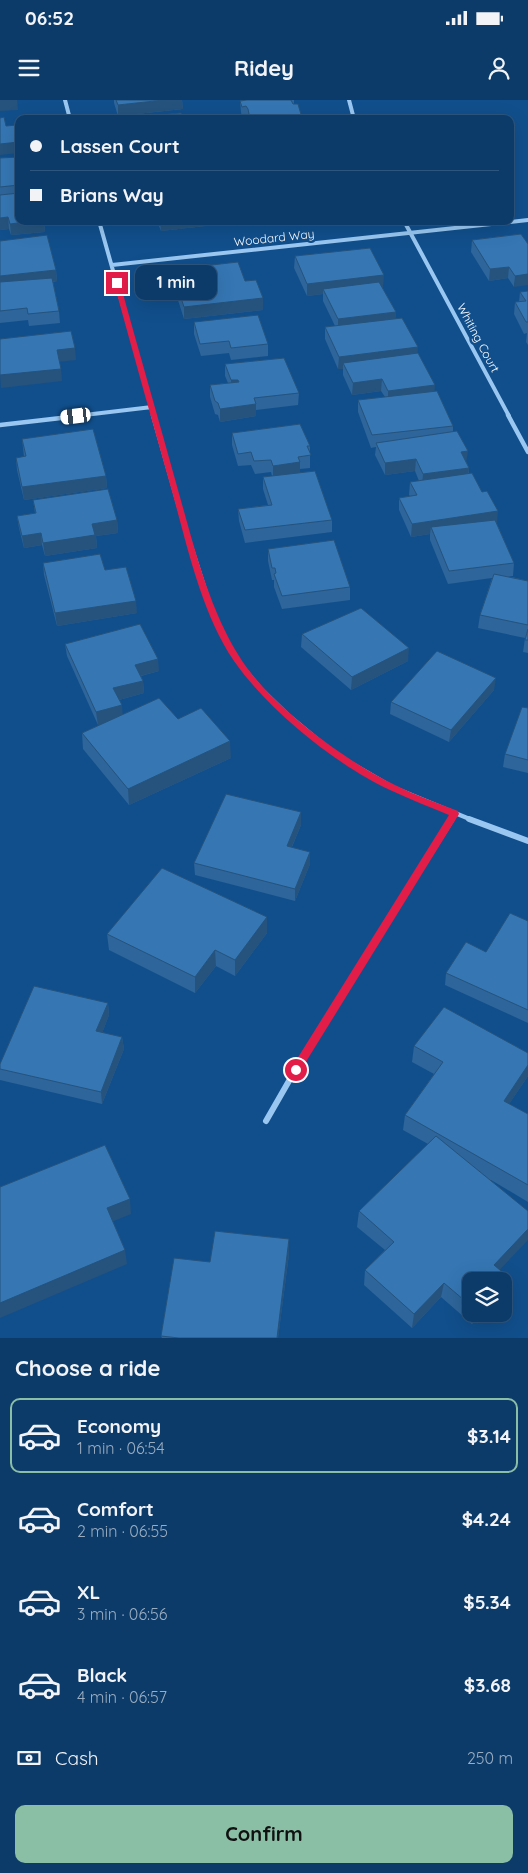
<!DOCTYPE html>
<html lang="en">
<head>
<meta charset="utf-8">
<style>
  :root { --surface:#0d3b69; --page:#16426f; --text:#f1f3f6; --muted:#9aadc0; --line:#2d557d; --accent:#8abfa5 }
  body { margin:0; font-family:Quicksand,sans-serif; background:var(--page); color:var(--text); height:100vh; display:flex; flex-direction:column; font-size:19px; white-space:nowrap }
  * { box-sizing:border-box; margin:0 }
  p { font-size:16px; color:var(--muted) }
  .icon { flex:none; width:28px; height:28px; fill:none; stroke:currentColor; stroke-width:2; stroke-linecap:round; stroke-linejoin:round }
  .map { position:relative; height:1238px; overflow:hidden }
  .drawer { display:flex; flex-direction:column; background:var(--surface); flex:1 }
  .drawer>* { flex:none }
  .banner { position:absolute; left:15px; top:15px; width:499px; height:110px; border-radius:10px; box-shadow:0 5px 20px #0002,0 0 0 1px var(--line); display:grid; align-content:center; height:110px; padding:0 15px; background:var(--surface) }
  .controls { position:absolute; left:462px; top:1172px; display:grid; gap:10px }
  .controls a { display:grid; place-items:center; width:50px; height:50px; border-radius:10px; background:var(--surface); box-shadow:0 5px 20px #0002,0 0 0 1px var(--line); font-size:25px }
  .end { position:absolute; width:22px; height:22px; margin:-11px; border:6px solid #e11d48; background:#fff; box-shadow:0 0 0 2px #fff }
  .from { border-radius:50% }
  .bubble { position:absolute; height:35px; border-radius:10px; background:var(--surface); box-shadow:0 5px 20px #0002,0 0 0 1px var(--line); font-size:16px; font-weight:700; line-height:35px; text-align:center }
  .car { position:absolute; width:15px; height:30px; margin:-15px -8px; border-radius:6px; box-shadow:0 0 4px 1px #0007; background:linear-gradient(#fff 24%,#345 0 40%,#fff 0 76%,#345 0 86%,#fff 0) }
  .banner b { display:flex; align-items:center; gap:18px; height:48px; font-size:19px }
  .banner b+b { border-top:1px solid var(--line) }
  .banner i { width:12px; height:12px; background:var(--text) }
  ul { padding:0; list-style:none }
  li { display:flex; align-items:center; gap:15px; height:75px; margin:0 10px 8px; padding:0 5px; border:2px solid transparent; border-radius:10px }
  li div { flex:1 }
  li b { display:block; font-size:19px }
  li em { font-style:normal; font-weight:700 }
  li.active { border-color:var(--accent) }
  li>.icon { width:45px; height:45px; stroke-width:1.5 }
  h2 { padding:0 15px; font-size:22px; line-height:60px }
  .pay { display:flex; align-items:center; gap:12px; height:55px; padding:0 15px; font-size:19px }
  .pay p { margin-inline-start:auto }
  .button { display:flex; gap:10px; margin-top:auto; padding:10px 15px }
  .button a { flex:1; height:58px; border-radius:10px; background:var(--accent); color:#111; font-size:20px; font-weight:700; line-height:58px; text-align:center }
  .status { display:flex; justify-content:space-between; align-items:center; height:35px; padding:0 25px; background:var(--surface); direction:ltr }
  .status svg { height:14px; fill:currentColor }
  header { display:flex; justify-content:space-between; align-items:center; height:65px; padding:0 15px; background:var(--surface); font-size:22px; font-weight:700 }
  .map>svg:first-child { display:block }
</style>
</head>
<body>
<div class="status"><b>06:52</b><svg viewBox="0 0 49 12"><path d="M0 12V9h3v3zM5 12V6h3v6zM10 12V3h3v9zM15 12V0h3v12zM26 1h20v11H26zM47 4h2v5h-2z"/></svg></div>
<header><svg class="icon" aria-label="menu" viewBox="0 0 24 24"><path d="M4 6h16M4 12h16M4 18h16"/></svg>Ridey<svg class="icon" aria-label="person" viewBox="0 0 24 24"><circle cx="12" cy="8" r="4"/><path d="M4 21q1-7 8-7t8 7"/></svg></header>
<div class="map">
<svg width="528" height="1238" viewBox="0 0 528 1238">
  <rect width="100%" height="100%" fill="#114f8c"/>
  <g fill="none" stroke-linecap="round" stroke-linejoin="round">
    <!-- minor-far2 -->
    <path stroke="#99c7f1" stroke-width="4" d="M 65,0 L 70,19
      M 349,0 L 354,19
      M 99,121 L 154,316
      M 404,121 L 509,316
      M 112,165 L 528,120
      M 76,316 L 152,307"/>
    <!-- minor-far1 -->
    <path stroke="#99c7f1" stroke-width="4.5" d="M 153,315 L 186,431 L 213,515 L 236,559 L 260,588 L 289,616 L 335,654 L 392,687 L 472,720
      M 508,315 L 528,352
      M 0,325 L 87,315
      M 451,720 L 455,714"/>
    <!-- minor -->
    <path stroke="#99c7f1" stroke-width="6" d="M 469,719 L 528,741
      M 266,1021 L 305,953 L 452,719"/>
  </g>
  <!-- wall -->
  <path fill="#2e659a" d="M 114,0 L 182,0 L 183,9 L 118,16 L 114,3 Z
    M 245,0 L 294,0 L 294,4 L 302,19 L 248,19 L 247,17 L 242,18 L 241,12 L 240,1 Z
    M 19,57 L 19,121 L 44,121 L 45,132 L 11,135 L 9,129 L 0,130 L 0,58 Z
    M 157,121 L 223,121 L 223,124 L 161,131 Z
    M 521,134 L 514,187 L 508,178 L 489,181 L 471,152 L 472,140 Z
    M 0,141 L 56,170 L 57,181 L 53,182 L 59,211 L 60,223 L 29,226 L 28,220 L 0,223 Z
    M 295,156 L 383,187 L 382,187 L 396,212 L 395,219 L 417,253 L 434,292 L 453,326 L 453,332 L 469,368 L 469,374 L 497,424 L 514,463 L 513,476 L 508,476 L 528,481 L 528,553 L 523,552 L 525,538 L 478,528 L 480,515 L 492,478 L 448,484 L 430,440 L 430,434 L 411,437 L 399,410 L 399,398 L 410,396 L 409,395 L 410,382 L 419,381 L 415,371 L 385,375 L 375,355 L 376,347 L 371,348 L 358,312 L 358,300 L 385,297 L 381,291 L 352,295 L 343,275 L 343,269 L 338,269 L 325,239 L 325,227 L 335,226 L 323,201 L 323,194 L 307,196 L 294,168 Z
    M 176,169 L 245,181 L 263,210 L 184,219 L 177,197 L 177,186 L 178,185 L 177,181 Z
    M 528,191 L 528,245 L 526,242 L 527,233 L 524,234 L 514,214 L 515,202 L 519,202 L 520,192 Z
    M 194,222 L 268,244 L 268,256 L 231,260 L 229,253 L 201,256 L 194,234 Z
    M 225,264 L 299,293 L 298,305 L 256,310 L 256,316 L 220,322 L 218,315 L 215,314 L 210,297 L 210,285 L 228,283 L 225,276 Z
    M 232,333 L 310,346 L 310,368 L 300,369 L 300,373 L 332,420 L 332,432 L 245,443 L 239,421 L 238,409 L 268,405 L 263,389 L 263,377 L 272,376 L 271,372 L 255,374 L 251,365 L 238,366 L 232,345 Z
    M 22,339 L 106,376 L 107,388 L 24,400 L 17,370 L 16,358 L 24,357 Z
    M 33,400 L 117,420 L 118,433 L 96,436 L 97,448 L 45,456 L 42,445 L 24,448 L 19,428 L 17,416 L 35,413 Z
    M 268,449 L 350,487 L 350,500 L 282,509 L 274,487 L 274,480 L 272,480 L 268,461 Z
    M 43,463 L 137,513 L 57,526 L 44,475 Z
    M 302,534 L 408,561 L 351,590 L 301,547 Z
    M 65,544 L 159,571 L 141,576 L 143,581 L 144,593 L 119,600 L 122,614 L 178,619 L 231,658 L 129,705 L 83,649 L 82,633 L 102,624 L 98,625 L 67,556 Z
    M 494,590 L 449,642 L 390,614 L 391,602 Z
    M 528,608 L 528,673 L 503,667 L 505,654 Z
    M 301,712 L 301,725 L 292,747 L 310,764 L 295,801 L 195,775 L 194,763 Z
    M 528,821 L 528,923 L 445,885 L 446,873 L 486,852 Z
    M 267,833 L 235,876 L 216,866 L 195,893 L 109,850 L 107,834 Z
    M 108,903 L 109,915 L 102,933 L 122,937 L 124,949 L 102,1004 L 0,980 L 0,964 Z
    M 414,946 L 528,953 L 528,976 L 509,1004 L 528,1014 L 528,1102 L 491,1080 L 500,1170 L 507,1176 L 504,1189 L 504,1181 L 471,1181 L 471,1214 L 482,1214 L 472,1224 L 441,1197 L 412,1228 L 364,1185 L 365,1170 L 385,1150 L 357,1127 L 359,1111 L 428,1044 L 403,1030 L 405,1015 L 434,974 L 412,962 Z
    M 289,1154 L 278,1238 L 162,1238 L 161,1236 L 210,1162 Z"/>
  <!-- shaded-wall -->
  <path fill="#25537d" d="M 0,0 L 17,0 L 18,10 L 0,11 Z
    M 164,0 L 182,0 L 183,9 L 118,16 L 118,5 Z
    M 19,42 L 19,53 L 0,55 L 0,44 Z
    M 8,117 L 9,129 L 0,130 L 0,118 Z
    M 33,121 L 44,121 L 45,132 L 11,135 L 10,124 Z
    M 160,121 L 223,121 L 223,124 L 161,131 Z
    M 509,167 L 508,178 L 489,181 L 490,169 Z
    M 56,170 L 57,181 L 0,188 L 0,176 Z
    M 528,174 L 528,185 L 514,187 L 515,176 Z
    M 384,175 L 383,187 L 325,194 L 323,189 L 323,194 L 307,196 L 307,184 Z
    M 263,198 L 263,210 L 184,219 L 184,207 Z
    M 396,212 L 395,224 L 338,231 L 338,219 Z
    M 418,247 L 417,259 L 343,263 L 343,269 L 338,269 L 339,257 Z
    M 75,248 L 76,260 L 58,262 L 57,250 Z
    M 61,269 L 62,281 L 1,288 L 0,275 Z
    M 382,279 L 381,291 L 352,295 L 353,283 Z
    M 231,280 L 238,280 L 239,292 L 231,293 Z
    M 435,285 L 434,297 L 388,303 L 388,291 Z
    M 256,304 L 256,316 L 220,322 L 220,309 Z
    M 468,351 L 466,363 L 461,352 Z
    M 416,359 L 415,371 L 385,375 L 385,363 Z
    M 300,362 L 300,374 L 273,378 L 273,366 Z
    M 469,368 L 468,380 L 422,387 L 423,374 Z
    M 106,376 L 107,388 L 24,400 L 22,387 Z
    M 498,411 L 497,424 L 433,433 L 431,427 L 430,434 L 411,437 L 412,424 Z
    M 117,420 L 118,433 L 96,436 L 97,448 L 45,456 L 43,443 L 92,424 Z
    M 41,433 L 42,445 L 24,448 L 22,436 Z
    M 136,501 L 137,513 L 57,526 L 55,513 Z
    M 409,548 L 408,561 L 351,590 L 352,577 Z
    M 158,559 L 159,571 L 136,577 L 135,565 Z
    M 496,578 L 494,590 L 449,642 L 451,630 Z
    M 143,581 L 144,593 L 115,601 L 113,588 Z
    M 122,605 L 123,618 L 98,625 L 96,612 Z
    M 230,641 L 231,658 L 129,705 L 128,689 Z
    M 301,712 L 301,725 L 287,758 L 287,746 Z
    M 310,752 L 310,764 L 295,801 L 295,789 Z
    M 267,817 L 267,833 L 235,876 L 235,860 Z
    M 215,850 L 216,866 L 195,893 L 195,877 Z
    M 108,903 L 109,915 L 98,944 L 96,931 Z
    M 122,937 L 124,949 L 102,1004 L 101,992 Z
    M 528,965 L 528,976 L 501,1016 L 504,1001 Z
    M 130,1099 L 131,1114 L 109,1123 L 107,1108 Z
    M 528,1129 L 528,1140 L 491,1179 L 494,1165 Z
    M 289,1139 L 289,1154 L 278,1238 L 277,1238 Z
    M 125,1150 L 127,1164 L 0,1218 L 0,1203 Z
    M 507,1176 L 504,1189 L 504,1181 L 501,1181 Z
    M 444,1183 L 441,1197 L 412,1228 L 414,1214 Z
    M 474,1214 L 482,1214 L 472,1224 Z"/>
  <!-- building -->
  <path fill="#3576b3" stroke="#25537d" d="M 116,0 L 164,0 L 118,5 Z
    M 247,0 L 291,0 L 293,4 L 298,4 L 302,18 L 250,19 L 248,9 L 246,6 L 242,7 L 240,1 Z
    M 181,13 L 183,19 L 125,19 L 125,18 Z
    M 4,17 L 6,26 L 17,25 L 19,32 L 19,42 L 0,44 L 0,18 Z
    M 19,57 L 19,71 L 16,71 L 19,85 L 0,87 L 0,58 Z
    M 19,93 L 19,121 L 33,121 L 10,124 L 8,117 L 0,118 L 0,95 Z
    M 521,134 L 528,144 L 528,174 L 515,176 L 509,167 L 490,169 L 472,140 Z
    M 47,135 L 56,170 L 0,176 L 0,141 Z
    M 370,148 L 384,175 L 307,184 L 295,156 Z
    M 238,162 L 245,181 L 256,180 L 263,198 L 184,207 L 177,186 L 182,185 L 176,169 Z
    M 52,178 L 59,211 L 28,214 L 27,208 L 0,211 L 0,182 Z
    M 379,182 L 396,212 L 338,219 L 323,189 Z
    M 528,191 L 528,222 L 526,222 L 515,202 L 526,201 L 520,192 Z
    M 258,215 L 268,244 L 231,248 L 229,241 L 200,244 L 194,222 Z
    M 402,218 L 418,247 L 339,257 L 325,227 Z
    M 71,231 L 75,248 L 57,250 L 61,269 L 0,275 L 0,239 Z
    M 418,253 L 435,285 L 388,291 L 382,279 L 353,283 L 343,263 Z
    M 284,258 L 299,293 L 254,298 L 256,304 L 220,309 L 218,303 L 215,301 L 210,285 L 239,282 L 238,280 L 231,280 L 225,264 Z
    M 437,291 L 453,326 L 372,335 L 358,300 Z
    M 300,324 L 310,346 L 307,346 L 311,355 L 298,357 L 300,362 L 273,366 L 271,360 L 254,361 L 251,352 L 238,354 L 232,333 Z
    M 93,329 L 106,376 L 22,387 L 16,358 L 26,356 L 22,339 Z
    M 457,331 L 468,351 L 461,352 L 469,368 L 423,374 L 416,359 L 385,363 L 376,343 Z
    M 315,371 L 332,420 L 245,430 L 238,409 L 272,405 L 263,377 Z
    M 472,373 L 482,392 L 487,391 L 498,411 L 412,424 L 399,398 L 417,395 L 410,382 Z
    M 108,389 L 117,420 L 92,424 L 95,435 L 43,443 L 41,433 L 22,436 L 17,416 L 36,413 L 33,400 Z
    M 495,420 L 514,463 L 449,471 L 431,427 Z
    M 334,440 L 350,487 L 282,496 L 274,474 L 276,473 L 275,468 L 272,468 L 268,449 Z
    M 100,454 L 105,470 L 126,467 L 136,501 L 55,513 L 43,463 Z
    M 494,474 L 528,481 L 528,525 L 480,515 Z
    M 361,508 L 409,548 L 352,577 L 302,534 Z
    M 140,524 L 158,559 L 135,565 L 143,581 L 113,588 L 122,605 L 96,612 L 65,544 Z
    M 528,529 L 528,540 L 525,540 Z
    M 437,551 L 496,578 L 451,630 L 391,602 Z
    M 159,598 L 178,619 L 201,608 L 230,641 L 128,689 L 82,633 Z
    M 522,607 L 528,608 L 528,660 L 505,654 Z
    M 226,694 L 301,712 L 287,746 L 310,752 L 295,789 L 194,763 Z
    M 162,768 L 267,817 L 235,860 L 215,850 L 195,877 L 107,834 Z
    M 510,813 L 528,821 L 528,910 L 446,873 L 466,842 L 486,852 Z
    M 34,886 L 108,903 L 96,931 L 122,937 L 101,992 L 0,969 L 0,964 Z
    M 444,907 L 528,953 L 528,965 L 504,1001 L 528,1014 L 528,1085 L 405,1015 L 443,962 L 414,946 Z
    M 436,1036 L 528,1111 L 528,1129 L 494,1165 L 507,1176 L 501,1181 L 471,1181 L 471,1206 L 444,1183 L 414,1214 L 365,1170 L 394,1142 L 359,1111 Z
    M 105,1045 L 130,1099 L 107,1108 L 125,1150 L 0,1203 L 0,1087 Z
    M 215,1131 L 289,1139 L 277,1238 L 179,1238 L 161,1236 L 174,1158 L 210,1162 Z"/>
  <!-- route -->
  <path fill="#e11d48" d="M 117,181 L 120,183 C 139,252 159,321 178,390 C 194,446 208,506 239,556 C 268,604 345,661 395,685 C 415,695 437,703 458,711 L 459,714 L 299,973 L 296,975 L 291,970 L 292,967 L 449,715 C 430,707 409,699 390,690 C 336,665 268,610 234,561 C 202,514 188,449 173,395 C 153,324 133,253 114,183 Z"/>
  <g text-anchor="middle" stroke-width="5" stroke-linejoin="round" paint-order="stroke">
    <!-- far-street labels -->
    <g font-size="12" fill="#fff" stroke="#114f8c">
      <text transform="translate(274 138) rotate(-6)" y="4">Woodard Way</text>
      <text transform="translate(478 238) rotate(62)" y="4">Whiting Court</text>
    </g>
  </g>
</svg>
<div class="controls">
<a><svg class="icon" aria-label="layers" viewBox="0 0 24 24"><path d="M12 4l9 5-9 5-9-5zM3 14l9 5 9-5"/></svg></a>
</div>
<i class="end from" style="left:296px;top:970px"></i>
<i class="end" style="left:117px;top:183px"></i>
<div class="bubble" style="left:135px;top:165px;width:82px">1 min</div>
<i class="car" style="left:76px;top:316px;rotate:263deg"></i>
<div class="banner">
<b><i class="from"></i>Lassen Court</b>
<b><i></i>Brians Way</b>
</div>
</div>
<section class="drawer">
<h2>Choose a ride</h2>
<ul>
<li class="active"><svg class="icon" aria-label="car" viewBox="0 0 24 24"><path d="M5 17H2v-5l4-1 3-4h7l3 4 3 1v5h-3M9 17h6M6 11h13"/><circle cx="7" cy="17" r="2"/><circle cx="17" cy="17" r="2"/></svg><div><b>Economy</b><p>1 min · 06:54</p></div><em>$3.14</em></li>
<li><svg class="icon" aria-label="car" viewBox="0 0 24 24"><path d="M5 17H2v-5l4-1 3-4h7l3 4 3 1v5h-3M9 17h6M6 11h13"/><circle cx="7" cy="17" r="2"/><circle cx="17" cy="17" r="2"/></svg><div><b>Comfort</b><p>2 min · 06:55</p></div><em>$4.24</em></li>
<li><svg class="icon" aria-label="car" viewBox="0 0 24 24"><path d="M5 17H2v-5l4-1 3-4h7l3 4 3 1v5h-3M9 17h6M6 11h13"/><circle cx="7" cy="17" r="2"/><circle cx="17" cy="17" r="2"/></svg><div><b>XL</b><p>3 min · 06:56</p></div><em>$5.34</em></li>
<li><svg class="icon" aria-label="car" viewBox="0 0 24 24"><path d="M5 17H2v-5l4-1 3-4h7l3 4 3 1v5h-3M9 17h6M6 11h13"/><circle cx="7" cy="17" r="2"/><circle cx="17" cy="17" r="2"/></svg><div><b>Black</b><p>4 min · 06:57</p></div><em>$3.68</em></li>
</ul>
<div class="pay"><svg class="icon" aria-label="cash" viewBox="0 0 24 24"><path d="M3 7h18v10H3z"/><circle cx="12" cy="12" r="2"/></svg>Cash<p>250 m</p></div>
<div class="button"><a>Confirm</a></div>
</section>
</body>
</html>
